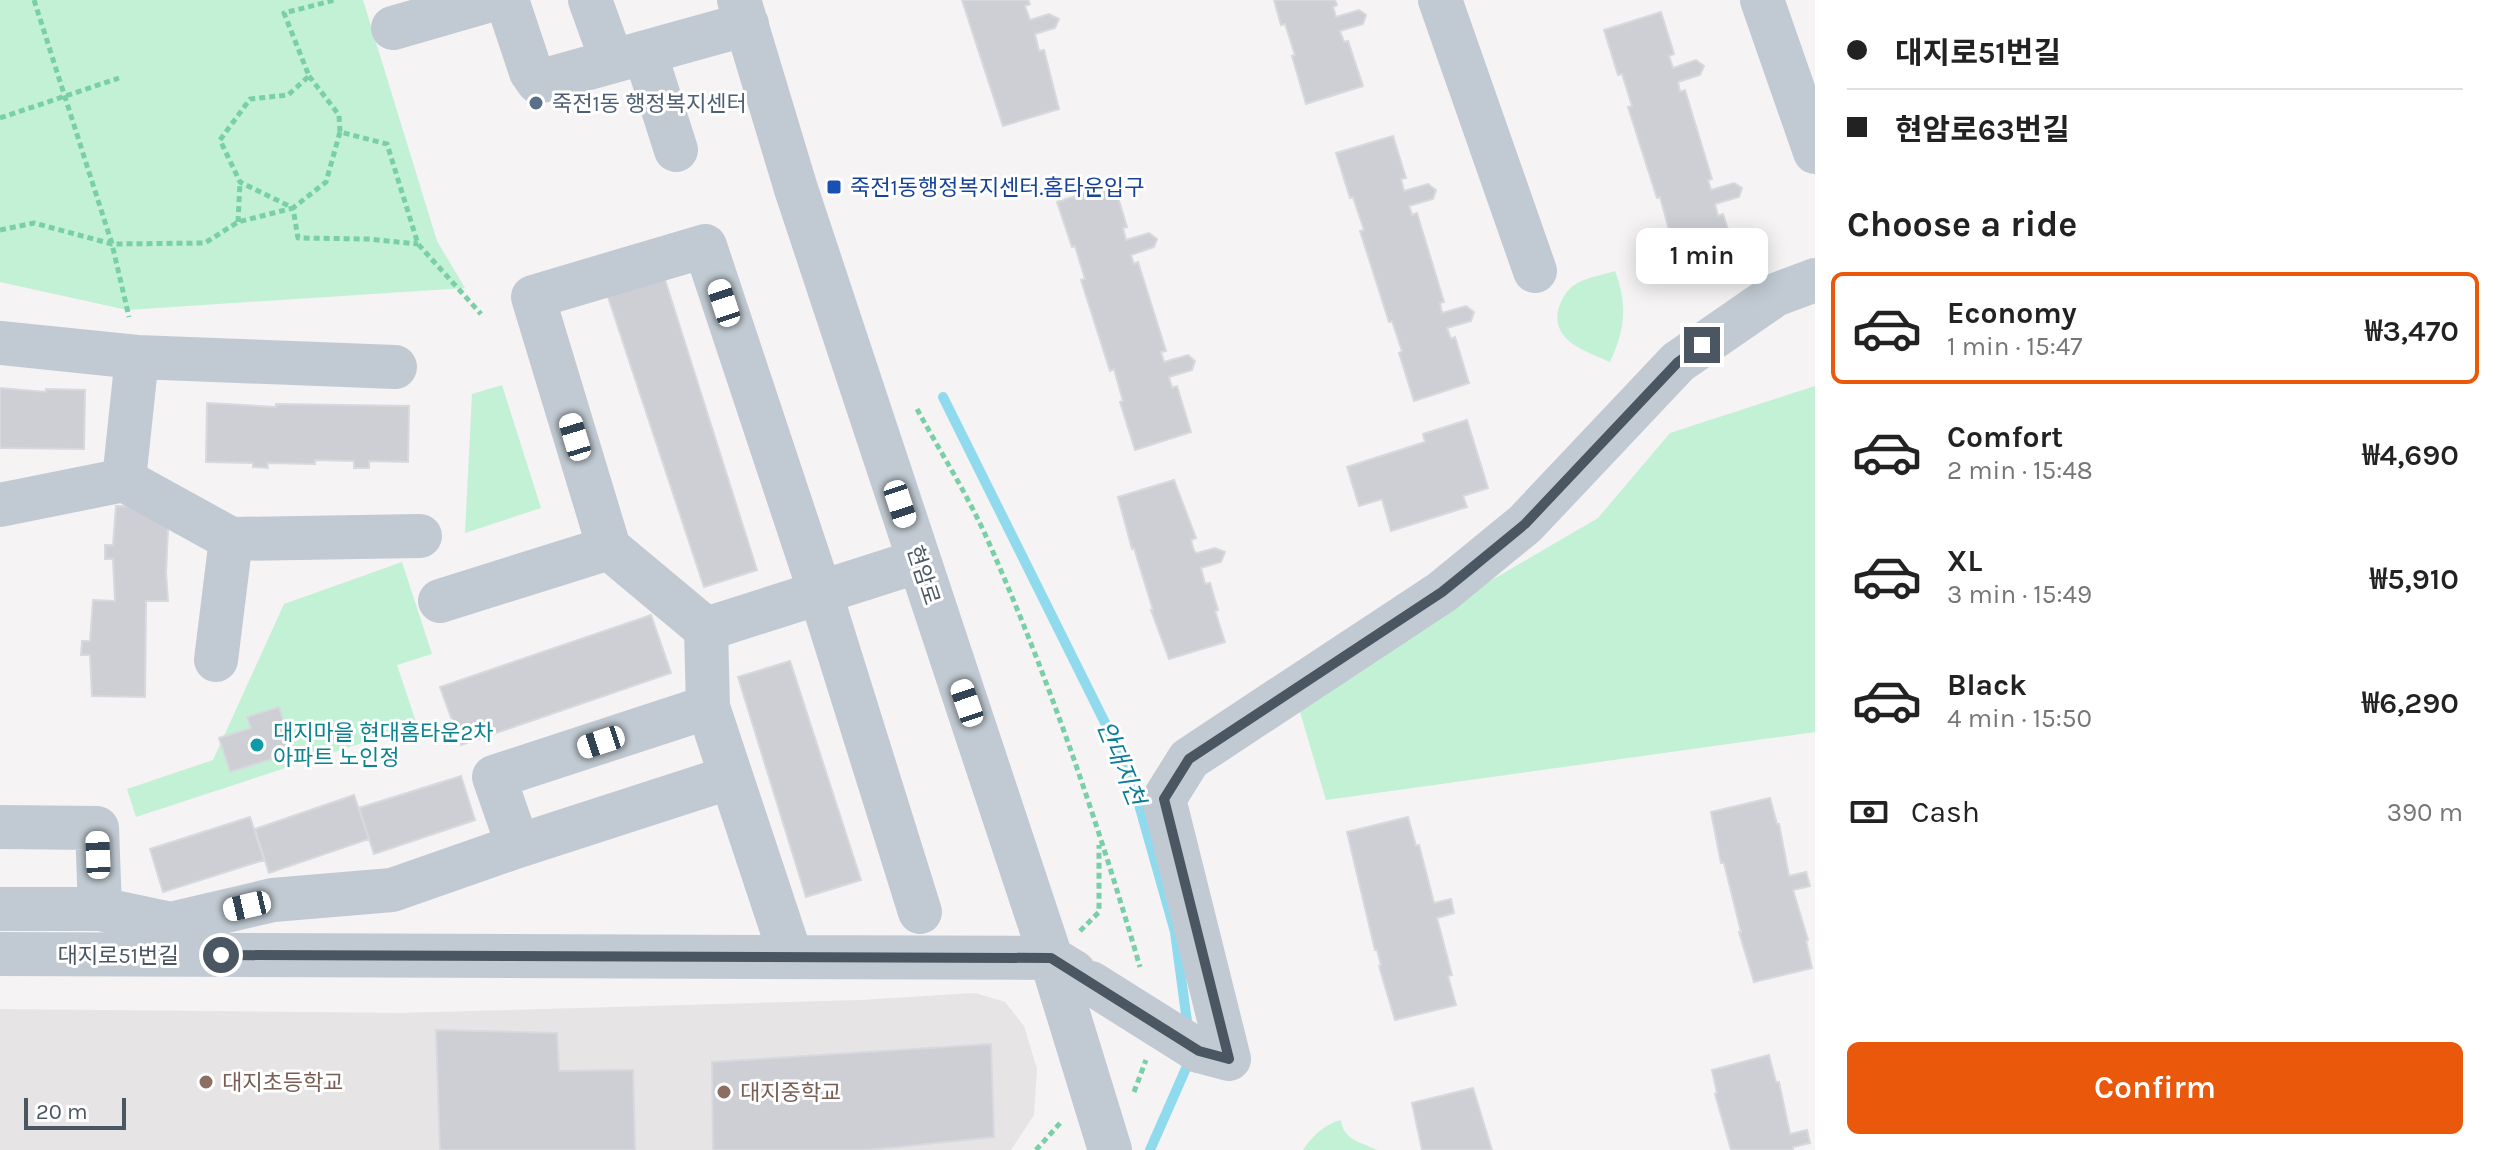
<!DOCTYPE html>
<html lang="en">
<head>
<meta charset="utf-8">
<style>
  :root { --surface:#fff; --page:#f2f2f2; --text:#222; --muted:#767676; --line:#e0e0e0; --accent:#ea580c }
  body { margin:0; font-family:Karla,"Noto Sans KR",sans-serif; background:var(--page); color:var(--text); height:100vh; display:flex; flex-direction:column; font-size:30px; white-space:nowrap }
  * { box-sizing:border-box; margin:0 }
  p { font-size:26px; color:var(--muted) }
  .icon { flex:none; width:44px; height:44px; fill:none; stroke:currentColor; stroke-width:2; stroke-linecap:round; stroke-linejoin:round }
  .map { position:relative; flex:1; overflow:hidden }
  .sheet { display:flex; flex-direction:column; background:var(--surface); width:680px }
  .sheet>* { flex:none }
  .guide { display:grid; align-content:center; height:176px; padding:0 32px; background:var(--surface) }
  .scale { position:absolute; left:24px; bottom:20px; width:102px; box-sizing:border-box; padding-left:8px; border:4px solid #4a5661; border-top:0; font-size:22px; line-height:28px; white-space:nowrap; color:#4a5661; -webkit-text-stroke:6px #fff; paint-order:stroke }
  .end { position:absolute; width:36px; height:36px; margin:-18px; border:10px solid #4a5661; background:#fff; box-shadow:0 0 0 4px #fff }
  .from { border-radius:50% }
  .bubble { position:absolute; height:56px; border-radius:12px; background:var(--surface); box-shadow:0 4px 20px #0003; font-size:26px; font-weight:600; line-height:56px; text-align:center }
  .car { position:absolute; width:24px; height:48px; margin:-24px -12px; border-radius:10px; box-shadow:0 0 6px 2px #0007; background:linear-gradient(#fff 24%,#345 0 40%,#fff 0 76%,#345 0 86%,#fff 0) }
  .guide b { display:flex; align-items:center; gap:28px; height:76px; font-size:30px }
  .guide b+b { border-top:2px solid var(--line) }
  .guide i { width:20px; height:20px; background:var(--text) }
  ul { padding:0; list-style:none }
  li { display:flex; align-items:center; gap:24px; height:112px; margin:0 16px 12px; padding:0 16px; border:4px solid transparent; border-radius:12px }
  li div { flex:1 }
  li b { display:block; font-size:30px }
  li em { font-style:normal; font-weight:600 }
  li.selected { border-color:var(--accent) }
  li>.icon { width:72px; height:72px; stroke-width:1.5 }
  h2 { padding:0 32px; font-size:36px; line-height:96px }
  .pay { display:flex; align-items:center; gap:20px; height:88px; padding:0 32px; font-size:30px }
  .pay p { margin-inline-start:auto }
  .cta { display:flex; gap:16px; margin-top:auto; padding:16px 32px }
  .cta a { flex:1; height:92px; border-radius:12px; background:var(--accent); color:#fff; font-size:32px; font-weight:600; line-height:92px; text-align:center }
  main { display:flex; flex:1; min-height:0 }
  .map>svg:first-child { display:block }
</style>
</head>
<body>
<main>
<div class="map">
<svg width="1815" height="1150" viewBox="0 0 1815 1150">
  <rect width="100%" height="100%" fill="#f5f3f3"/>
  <!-- education -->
  <path fill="#e6e4e5" d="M 975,993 L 1005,1002 L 1024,1026 L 1037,1069 L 1034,1115 L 1011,1150 L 0,1150 L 0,1009 L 400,1013 L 861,1000 Z"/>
  <!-- green -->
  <path fill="#c3f1d5" d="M 0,0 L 363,0 L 437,241 L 465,288 L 127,310 L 0,282 Z
    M 1615,271 C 1628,305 1625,330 1610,362 C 1586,351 1549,341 1559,307 C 1562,299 1566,291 1573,286 C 1583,278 1603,275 1615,271 Z
    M 502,385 L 541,508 L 465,533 L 472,394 Z
    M 1815,386 L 1815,732 L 1326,800 L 1295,695 L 1598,518 L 1670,433 Z
    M 402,562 L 432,654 L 397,665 L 417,725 L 136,817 L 127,789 L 213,760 L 284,604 Z
    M 1341,1120 C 1343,1140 1361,1142 1377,1150 L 1303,1150 C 1312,1136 1325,1124 1341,1120 Z"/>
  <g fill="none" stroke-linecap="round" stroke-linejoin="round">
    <!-- stream -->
    <path stroke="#90daee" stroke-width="10" d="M 943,397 L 1130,773 L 1175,932 L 1188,1029
      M 1150,1150 L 1191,1057"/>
  </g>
  <!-- building -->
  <path fill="#cdcfd5" stroke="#d7d9de" stroke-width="2" d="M 962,0 L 1028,0 L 1030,4 L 1025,6 L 1030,20 L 1049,14 L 1059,19 L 1055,28 L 1035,34 L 1039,51 L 1044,50 L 1059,109 L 1003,126 Z
    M 1274,0 L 1335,0 L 1337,5 L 1333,7 L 1336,17 L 1359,10 L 1366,15 L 1363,24 L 1340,31 L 1344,42 L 1348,41 L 1363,86 L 1306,104 L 1292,56 L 1295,55 L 1285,24 L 1281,25 Z
    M 1661,12 L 1674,54 L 1669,56 L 1673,68 L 1696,60 L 1704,66 L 1700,75 L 1678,82 L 1680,92 L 1685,90 L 1712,179 L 1708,180 L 1711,190 L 1734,183 L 1742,188 L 1739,197 L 1715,204 L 1718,216 L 1723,214 L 1738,260 L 1682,277 L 1660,197 L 1657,198 L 1628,107 L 1632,106 L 1622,74 L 1618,75 L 1604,30 Z
    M 1393,136 L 1406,178 L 1401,179 L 1404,191 L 1428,184 L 1436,190 L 1433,199 L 1409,206 L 1412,215 L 1417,213 L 1444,302 L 1440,303 L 1442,313 L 1466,306 L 1474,312 L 1471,321 L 1447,328 L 1451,339 L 1455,337 L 1469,383 L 1414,401 L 1399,353 L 1402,351 L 1392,321 L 1389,322 L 1360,231 L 1364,230 L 1353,197 L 1350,198 L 1336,153 Z
    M 1114,184 L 1127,227 L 1123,228 L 1126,240 L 1149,233 L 1157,239 L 1154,247 L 1131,255 L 1134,264 L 1138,262 L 1166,351 L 1161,352 L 1164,362 L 1188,355 L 1195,361 L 1192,370 L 1169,377 L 1172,388 L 1177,386 L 1191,432 L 1135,450 L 1120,402 L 1123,401 L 1114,369 L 1110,371 L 1081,280 L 1085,279 L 1075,246 L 1072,247 L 1057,202 Z
    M 661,267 L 757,570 L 704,587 L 604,285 Z
    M 0,388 L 46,392 L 46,389 L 85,390 L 84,449 L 0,448 Z
    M 207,403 L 276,407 L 276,404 L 409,406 L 408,462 L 369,461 L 369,468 L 354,468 L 354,461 L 315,460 L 315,464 L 267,463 L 268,468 L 253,467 L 253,463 L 206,462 Z
    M 1467,420 L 1488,488 L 1463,496 L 1467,507 L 1391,531 L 1382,499 L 1359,506 L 1347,467 L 1425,442 L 1423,434 Z
    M 1174,480 L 1196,538 L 1191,540 L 1194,551 L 1197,553 L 1215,548 L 1225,552 L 1221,562 L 1201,568 L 1205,584 L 1210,583 L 1218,610 L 1215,611 L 1225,642 L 1169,659 L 1151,610 L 1153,610 L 1134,548 L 1132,549 L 1118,497 Z
    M 116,506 L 169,507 L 166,573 L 168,601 L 146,601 L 145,697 L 92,696 L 90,655 L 81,655 L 82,641 L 90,641 L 93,600 L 115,601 L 113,559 L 105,559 L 105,545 L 113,545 Z
    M 651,615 L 671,673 L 461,745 L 440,687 Z
    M 790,661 L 861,880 L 806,897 L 738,677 Z
    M 279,707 L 294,752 L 230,772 L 219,738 L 251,728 L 247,717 Z
    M 461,776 L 475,820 L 374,854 L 359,808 Z
    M 354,795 L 369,839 L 269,873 L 255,829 Z
    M 1770,798 L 1777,824 L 1779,824 L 1789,876 L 1806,872 L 1810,886 L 1793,890 L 1808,940 L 1806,941 L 1812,968 L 1754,982 L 1739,932 L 1741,932 L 1724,863 L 1721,863 L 1711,812 Z
    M 250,817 L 264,860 L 163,892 L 150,849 Z
    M 1408,817 L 1416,846 L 1419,845 L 1434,903 L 1451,899 L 1454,913 L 1437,918 L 1452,975 L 1448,976 L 1456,1005 L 1395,1020 L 1379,966 L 1381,965 L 1377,950 L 1375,950 L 1347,832 Z
    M 436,1030 L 557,1033 L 559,1071 L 633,1070 L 635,1150 L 440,1150 Z
    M 991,1044 L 994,1137 L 868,1150 L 713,1150 L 712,1062 Z
    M 1769,1055 L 1776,1082 L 1779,1082 L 1790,1134 L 1807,1130 L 1810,1143 L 1793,1147 L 1793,1150 L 1731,1150 L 1715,1094 L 1717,1093 L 1712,1070 Z
    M 1473,1088 L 1492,1150 L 1422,1150 L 1412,1103 Z"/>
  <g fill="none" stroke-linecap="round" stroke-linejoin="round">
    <!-- path -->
    <path stroke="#7ad0a6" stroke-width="5" stroke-dasharray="6 4" stroke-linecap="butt" d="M 34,0 L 112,244 L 129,317
      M 309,76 L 339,115 L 340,132 L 387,144 L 418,244 L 481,314
      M 0,118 L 119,78
      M 340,132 L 326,182 L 293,208 L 298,238 L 368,239 L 418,244
      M 238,222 L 240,182
      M 0,230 L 34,223 L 112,244 L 205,243 L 238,222 L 293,208 L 240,182 L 220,140 L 250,99 L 288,95 L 309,76 L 284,13 L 335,0
      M 917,409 C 941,453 969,497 989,543 C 1050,681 1098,823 1140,967
      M 1080,931 L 1099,912 L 1099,845
      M 1134,1092 L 1146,1060
      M 1036,1150 L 1062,1121"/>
    <!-- minor -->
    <path stroke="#c1cad2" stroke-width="44" d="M 507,0 L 531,72 L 538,82 L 747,24
      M 590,0 L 612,61
      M 739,0 L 796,189 L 1051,958 L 1110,1150
      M 1440,0 L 1535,271
      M 1762,0 L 1815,152
      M 393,28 L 490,0
      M 645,53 L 676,150
      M 0,343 L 137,357
      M 124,480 L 137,357 L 395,367
      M 0,505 L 124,480 L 231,539 L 420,536
      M 440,601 L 609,548
      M 706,629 L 609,548 L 533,297 L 705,246 L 820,592 L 920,912
      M 216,660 L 231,539
      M 708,707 L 494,777 L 518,846 L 731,777
      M 0,827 L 97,828 L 100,909
      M 0,909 L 100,909 L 171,924 L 273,900 L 392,890 L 518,846
      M 0,954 L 1051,958 L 1074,972
      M 791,957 L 708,707 L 706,629 L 919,561
      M 1199,1051 L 1229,1059 L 1164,799 L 1189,759 L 1442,592 L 1525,524 L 1678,362 L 1775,295 L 1815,280"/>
    <!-- minor-bridge -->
    <path stroke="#c1cad2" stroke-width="44" d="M 1091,983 L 1199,1051"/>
  </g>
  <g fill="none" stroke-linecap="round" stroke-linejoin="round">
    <!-- route -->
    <path stroke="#4a5661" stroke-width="10" d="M 221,955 L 1051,958 L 1199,1051 L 1229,1059 L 1164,799 L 1189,759 L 1442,592 L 1463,575 L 1525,524 L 1678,362 L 1702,345"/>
  </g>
  <!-- markers -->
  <circle fill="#5c6f8a" stroke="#fff" stroke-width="3" cx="536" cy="103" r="8"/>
  <rect fill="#1a4fb4" stroke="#fff" stroke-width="3" x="826" y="179" width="16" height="16" rx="4"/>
  <circle fill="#0f9aa8" stroke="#fff" stroke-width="3" cx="257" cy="745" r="8"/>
  <g fill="#8d6e63" stroke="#fff" stroke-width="3">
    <circle cx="206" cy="1082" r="8"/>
    <circle cx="724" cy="1092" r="8"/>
  </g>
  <g text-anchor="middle" stroke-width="6" stroke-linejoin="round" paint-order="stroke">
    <!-- service labels -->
    <g font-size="22" fill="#4e5e75" stroke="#fff" text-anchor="start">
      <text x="552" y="111">죽전1동 행정복지센터</text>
    </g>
    <!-- transit labels -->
    <g font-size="22" fill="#164399" stroke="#fff" text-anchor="start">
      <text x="850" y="195">죽전1동행정복지센터.홈타운입구</text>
    </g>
    <!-- street labels -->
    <g font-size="22" fill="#4a5661" stroke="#fff">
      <text transform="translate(924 575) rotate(72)" y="8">현암로</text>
      <text x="118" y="963">대지로51번길</text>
    </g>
    <!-- culture labels -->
    <g font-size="22" fill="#0d838f" stroke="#fff" text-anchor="start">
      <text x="273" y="740">대지마을 현대홈타운2차<tspan x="273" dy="25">아파트 노인정</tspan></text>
    </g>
    <!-- education labels -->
    <g font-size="22" fill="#785e54" stroke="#fff" text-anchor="start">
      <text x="222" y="1090">대지초등학교</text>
      <text x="740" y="1100">대지중학교</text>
    </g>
    <!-- water labels -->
    <g font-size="24" font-style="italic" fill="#0c7c9b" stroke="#fff">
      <text transform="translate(1121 763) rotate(68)" y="8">안대지천</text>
    </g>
  </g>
</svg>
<div class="scale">20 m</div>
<i class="end from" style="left:221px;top:955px"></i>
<i class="end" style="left:1702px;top:345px"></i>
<div class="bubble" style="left:1636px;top:228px;width:132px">1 min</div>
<i class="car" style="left:724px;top:303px;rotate:342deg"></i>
<i class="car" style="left:575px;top:437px;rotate:343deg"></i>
<i class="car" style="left:900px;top:504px;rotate:162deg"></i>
<i class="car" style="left:967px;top:703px;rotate:341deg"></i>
<i class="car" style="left:601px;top:742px;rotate:252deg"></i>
<i class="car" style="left:98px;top:855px;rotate:358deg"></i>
<i class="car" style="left:247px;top:906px;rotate:257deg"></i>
</div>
<section class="sheet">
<div class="guide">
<b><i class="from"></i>대지로51번길</b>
<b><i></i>현암로63번길</b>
</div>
<h2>Choose a ride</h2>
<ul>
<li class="selected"><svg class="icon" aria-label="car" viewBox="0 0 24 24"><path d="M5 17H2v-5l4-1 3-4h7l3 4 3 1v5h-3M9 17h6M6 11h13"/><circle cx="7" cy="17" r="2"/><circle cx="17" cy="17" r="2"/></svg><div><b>Economy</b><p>1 min · 15:47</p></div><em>₩3,470</em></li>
<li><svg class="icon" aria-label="car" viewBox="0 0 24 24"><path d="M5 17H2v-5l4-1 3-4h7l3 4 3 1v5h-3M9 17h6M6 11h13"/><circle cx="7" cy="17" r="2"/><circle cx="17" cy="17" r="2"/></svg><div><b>Comfort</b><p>2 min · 15:48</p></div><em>₩4,690</em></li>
<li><svg class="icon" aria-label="car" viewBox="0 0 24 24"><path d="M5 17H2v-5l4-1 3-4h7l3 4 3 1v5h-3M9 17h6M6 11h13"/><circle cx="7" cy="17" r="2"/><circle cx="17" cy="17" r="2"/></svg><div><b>XL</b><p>3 min · 15:49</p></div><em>₩5,910</em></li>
<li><svg class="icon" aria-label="car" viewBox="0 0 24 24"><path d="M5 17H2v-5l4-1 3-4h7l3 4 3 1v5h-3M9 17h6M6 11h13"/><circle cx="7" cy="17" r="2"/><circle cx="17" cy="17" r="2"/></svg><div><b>Black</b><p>4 min · 15:50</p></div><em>₩6,290</em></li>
</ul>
<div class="pay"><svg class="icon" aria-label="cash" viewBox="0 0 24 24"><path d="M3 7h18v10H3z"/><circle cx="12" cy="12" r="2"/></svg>Cash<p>390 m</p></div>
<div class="cta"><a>Confirm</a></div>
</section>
</main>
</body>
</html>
